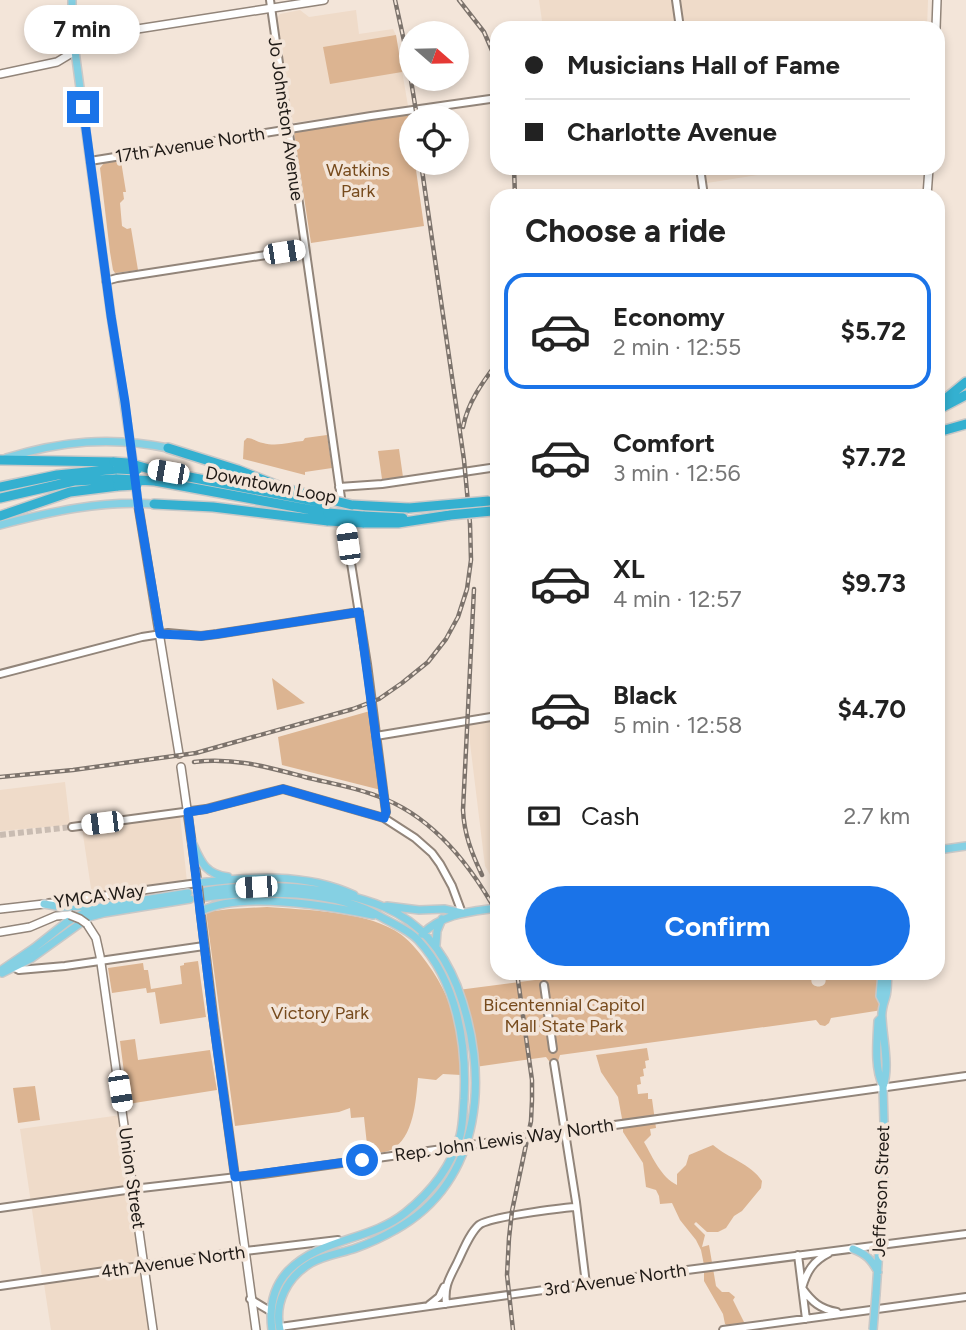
<!DOCTYPE html>
<html lang="en">
<head>
<meta charset="utf-8">
<style>
  :root { --surface:#fff; --page:#f6f6f6; --text:#222; --muted:#767676; --line:#e0e0e0; --accent:#1a73e8 }
  body { margin:0; font-family:Figtree,sans-serif; background:var(--page); color:var(--text); height:100vh; display:flex; flex-direction:column; font-size:26px; white-space:nowrap }
  * { box-sizing:border-box; margin:0 }
  p { font-size:23px; color:var(--muted) }
  .icon { flex:none; width:38px; height:38px; fill:none; stroke:currentColor; stroke-width:2; stroke-linecap:round; stroke-linejoin:round }
  .map { position:relative; flex:1; overflow:hidden }
  .details { position:absolute; left:490px; top:189px; width:455px; height:791px; display:flex; flex-direction:column; background:var(--surface); border-radius:21px; box-shadow:0 4px 10px #0003 }
  .details>* { flex:none }
  .banner { position:absolute; left:490px; top:21px; width:455px; height:154px; border-radius:21px; box-shadow:0 4px 10px #0003; display:grid; align-content:center; height:154px; padding:0 35px; background:var(--surface) }
  .needle { width:46px; rotate:110deg }
  .fabs { position:absolute; left:399px; top:21px; display:grid; gap:14px }
  .fabs a { display:grid; place-items:center; width:70px; height:70px; border-radius:50%; background:var(--surface); box-shadow:0 4px 10px #0003; font-size:35px }
  .end { position:absolute; width:32px; height:32px; margin:-16px; border:9px solid #1a73e8; background:#fff; box-shadow:0 0 0 4px #fff }
  .from { border-radius:50% }
  .bubble { position:absolute; height:49px; border-radius:24px; background:var(--surface); box-shadow:0 4px 10px #0003; font-size:23px; font-weight:700; line-height:49px; text-align:center }
  .car { position:absolute; width:21px; height:42px; margin:-21px -10px; border-radius:9px; box-shadow:0 0 5px 2px #0007; background:linear-gradient(#fff 24%,#345 0 40%,#fff 0 76%,#345 0 86%,#fff 0) }
  .banner b { display:flex; align-items:center; gap:24px; height:66px; font-size:26px }
  .banner b+b { border-top:2px solid var(--line) }
  .banner i { width:18px; height:18px; background:var(--text) }
  ul { padding:0; list-style:none }
  li { display:flex; align-items:center; gap:21px; height:116px; margin:0 14px 10px; padding:0 21px; border:4px solid transparent; border-radius:21px }
  li div { flex:1 }
  li b { display:block; font-size:26px }
  li em { font-style:normal; font-weight:700 }
  li.current { border-color:var(--accent) }
  li>.icon { width:63px; height:63px; stroke-width:1.5 }
  h2 { padding:0 35px; font-size:32px; line-height:84px }
  .pay { display:flex; align-items:center; gap:18px; height:77px; padding:0 35px; font-size:26px }
  .pay p { margin-inline-start:auto }
  .button { display:flex; gap:14px; margin-top:auto; padding:14px 35px }
  .button a { flex:1; height:80px; border-radius:42px; background:var(--accent); color:#fff; font-size:28px; font-weight:700; line-height:80px; text-align:center }
  .map>svg:first-child { display:block }
</style>
</head>
<body>
<div class="map">
<svg width="966" height="1330" viewBox="0 0 966 1330">
  <rect width="100%" height="100%" fill="#f3e5d9"/>
  <!-- built -->
  <path fill="#efdbc9" d="M 539,0 L 928,0 L 927,28 L 543,28 Z
    M 300,10 L 309,17 L 356,10 L 359,34 L 393,29 L 396,35 L 408,106 L 292,123 L 277,18 L 280,14 Z
    M 705,168 L 802,168 L 707,183 Z
    M 497,721 L 497,887 L 485,866 L 470,743 L 470,725 Z
    M 65,782 L 70,825 L 0,831 L 0,790 Z
    M 180,815 L 187,882 L 92,895 L 82,828 Z
    M 121,1115 L 142,1264 L 42,1277 L 20,1129 Z
    M 141,1269 L 149,1330 L 51,1330 L 44,1284 Z"/>
  <!-- green -->
  <path fill="#dcb491" d="M 396,35 L 402,72 L 330,84 L 323,47 Z
    M 408,115 L 411,135 L 411,163 L 415,163 L 424,226 L 311,243 L 294,132 Z
    M 121,161 L 126,192 L 123,192 L 124,199 L 120,203 L 122,226 L 127,229 L 131,228 L 138,270 L 115,273 L 113,270 L 110,252 L 100,168 L 104,163 Z
    M 327,435 L 332,468 L 305,472 L 305,475 L 243,459 L 244,441 L 247,438 C 253,438 257,442 263,443 C 277,447 290,442 303,441 L 305,438 Z
    M 399,449 L 403,477 L 382,479 L 378,451 Z
    M 272,678 L 305,703 L 277,710 Z
    M 370,711 L 381,790 L 282,765 L 278,737 Z
    M 267,907 C 305,910 361,911 394,930 C 405,936 413,945 421,955 C 453,996 458,1024 461,1075 L 443,1074 L 436,1080 L 418,1078 C 416,1100 414,1138 391,1150 C 384,1153 376,1153 368,1154 L 364,1117 L 351,1118 L 350,1108 L 339,1112 L 235,1126 L 206,912 L 230,909 Z
    M 198,961 L 206,1017 L 160,1024 L 155,992 L 147,993 L 146,988 L 112,993 L 108,968 L 143,963 L 144,970 L 148,970 L 151,989 L 182,984 L 180,966 L 184,965 L 184,963 Z
    M 539,973 L 546,973 L 549,978 L 585,973 L 815,973 C 800,991 837,991 822,973 L 888,973 L 882,1010 L 831,1018 L 829,1023 L 825,1026 L 820,1025 L 816,1020 L 560,1055 L 558,1061 L 554,1063 L 549,1061 L 546,1057 L 475,1067 L 458,990 L 535,980 Z
    M 135,1039 L 138,1060 L 210,1050 L 217,1090 L 128,1104 L 120,1041 Z
    M 647,1048 L 649,1060 L 645,1061 L 646,1068 L 643,1069 L 644,1076 L 640,1077 L 641,1084 L 637,1085 L 638,1094 L 648,1093 L 648,1099 L 652,1099 L 656,1128 L 650,1129 L 651,1135 L 644,1142 C 653,1158 661,1177 677,1185 L 677,1174 L 686,1165 L 689,1155 L 713,1145 C 728,1158 751,1164 762,1181 L 761,1188 L 742,1211 L 734,1216 L 726,1228 L 718,1232 L 707,1232 L 696,1222 L 694,1224 L 705,1235 L 702,1247 L 709,1245 L 716,1286 L 722,1292 L 729,1292 L 735,1297 L 733,1300 L 744,1322 L 753,1330 L 735,1330 L 725,1324 L 723,1314 L 704,1281 L 704,1265 L 701,1250 L 696,1240 L 680,1220 L 672,1203 L 660,1204 L 659,1196 L 656,1190 L 646,1187 L 643,1163 L 623,1132 L 623,1124 L 618,1097 L 601,1072 L 596,1055 Z
    M 35,1086 L 40,1120 L 18,1123 L 13,1088 Z"/>
  <g fill="none" stroke-linecap="round" stroke-linejoin="round">
    <!-- tertiary-tunnel -->
    <path stroke="#c9bcb2" stroke-width="6" stroke-dasharray="6 3" stroke-linecap="butt" d="M 0,835 L 72,827"/>
    <!-- tertiary casing -->
    <g stroke="#92857a" stroke-width="10">
      <path id="tertiary" d="M 270,0 L 342,505
        M 676,0 L 680,28
        M 90,161 L 371,116 L 497,98
        M 700,168 L 704,196
        M 106,281 L 117,278 L 305,249
        M 339,487 L 382,484 L 497,467
        M 344,519 L 367,664 L 386,812 L 384,818
        M 0,674 L 142,637 L 168,633 L 201,636 L 217,634 L 359,612
        M 376,736 L 497,716
        M 72,827 L 206,809 L 283,789 L 384,818 L 415,838 L 432,853 L 440,864 L 452,886 L 462,913
        M 49,903 L 198,883
        M 15,968 L 19,970 L 65,966 L 204,946
        M 544,985 L 553,1049
        M 554,1063 L 576,1202 L 586,1284
        M 0,1208 L 133,1189 L 263,1174 L 966,1076
        M 829,1253 C 813,1261 807,1271 802,1288 C 812,1302 820,1309 837,1312
        M 798,1255 L 806,1319
        M 0,1286 L 245,1251 L 338,1240
        M 250,1299 L 270,1311
        M 446,1304 C 444,1286 449,1279 457,1263 C 463,1251 469,1234 479,1225 C 489,1217 560,1208 576,1207
        M 429,1305 L 439,1297 L 444,1287
        M 280,1327 L 664,1273 L 966,1234
        M 723,1330 L 966,1297"/>
    </g>
    <!-- secondary casing -->
    <g stroke="#92857a" stroke-width="10">
      <path id="secondary" d="M 936,28 L 937,0
        M 73,29 L 83,35 L 99,36
        M 0,74 L 57,62 L 100,36 L 118,32 L 324,0
        M 927,196 L 929,168
        M 138,504 L 179,754
        M 181,767 L 198,886
        M 200,907 L 214,1023 L 256,1330
        M 0,909 L 44,904
        M 87,924 L 96,938 L 100,956 L 153,1330
        M 0,932 L 30,927 L 56,916 L 70,915"/>
    </g>
    <!-- primary casing -->
    <g stroke="#c9c8c7" stroke-width="10">
      <path id="primary" d="M 72,0 L 72,20 L 75,51 L 111,316 L 134,468
        M 6,458 C 61,441 111,436 168,448
        M 135,480 L 138,504
        M 0,525 C 50,512 102,500 154,504
        M 192,842 C 201,862 205,874 228,877
        M 938,850 L 966,846
        M 198,883 C 249,877 305,872 354,895
        M 206,891 C 259,882 333,886 384,907 C 421,923 442,949 457,986 C 490,1073 484,1181 395,1230 C 383,1237 370,1243 356,1248 C 342,1253 325,1255 311,1263 C 287,1277 274,1303 280,1330
        M 206,897 C 262,891 333,888 383,918 C 395,925 409,930 418,940 C 457,982 467,1044 464,1099 C 463,1111 463,1124 460,1136 C 451,1167 430,1193 405,1213 C 370,1241 320,1238 288,1271 C 272,1288 269,1308 272,1330
        M 44,904 L 62,907 L 92,906
        M 387,906 L 419,910 L 444,909 L 462,913
        M 201,911 C 242,891 329,906 373,915
        M 422,934 C 444,913 469,912 497,908
        M 436,945 L 437,931 L 442,919
        M 0,971 L 34,948 L 67,922 L 89,910 L 107,906 L 188,893
        M 2,973 L 32,958 L 89,917 L 104,913 L 190,899
        M 882,973 L 880,996 L 883,1002
        M 880,1019 L 878,1021 C 877,1041 874,1068 883,1086
        M 853,1249 C 866,1254 871,1259 878,1272
        M 876,1294 L 885,1159 L 883,1087 C 890,1066 883,1040 882,1018 C 881,1010 884,1003 886,996 C 888,989 887,980 888,973"/>
    </g>
    <!-- motorway casing -->
    <g stroke="#c9c8c7" stroke-width="12">
      <path id="motorway" d="M 938,405 L 966,382
        M 943,407 L 966,395
        M 938,432 L 966,424
        M 168,448 L 238,470 L 286,489 L 314,496
        M 1,460 L 114,462
        M 153,470 L 324,503
        M 155,481 L 328,513
        M 0,487 L 57,475 L 117,469
        M 0,498 L 74,481 L 117,479
        M 154,504 L 213,507 L 328,521
        M 352,505 L 409,508
        M 0,516 L 70,492 L 118,486
        M 363,516 L 403,518
        M 363,523 L 398,523 L 450,515"/>
    </g>
    <!-- tertiary -->
    <use href="#tertiary" stroke="#fff" stroke-width="6"/>
    <!-- secondary -->
    <use href="#secondary" stroke="#fff" stroke-width="7"/>
    <!-- primary -->
    <use href="#primary" stroke="#85d0e3" stroke-width="7"/>
    <!-- motorway -->
    <use href="#motorway" stroke="#34b0d0" stroke-width="9"/>
    <!-- rail casing -->
    <g stroke="#7c736c" stroke-width="4.5">
      <path id="rail" d="M 395,0 L 406,50 L 417,117
        M 459,0 L 484,32 L 497,62
        M 514,168 L 515,196
        M 463,427 C 468,402 482,383 497,363
        M 474,589 L 463,810 C 464,834 472,854 482,875
        M 194,762 C 233,757 267,767 305,777 C 329,783 354,787 377,796 C 431,815 470,864 497,913
        M 0,777 L 73,770 L 196,753 L 353,709 L 379,699 L 402,683 L 428,662 L 446,639 L 458,617 L 467,589 L 471,560 L 470,524 L 464,460 L 421,163
        M 513,1330 L 507,1275 L 509,1238 L 512,1211 L 531,1121 L 532,1100 L 532,1080 L 517,973"/>
    </g>
    <!-- rail -->
    <use href="#rail" stroke="#f3e5d9" stroke-width="2" stroke-dasharray="5" stroke-linecap="butt"/>
    <!-- secondary-bridge casing -->
    <g stroke="#92857a" stroke-width="10" stroke-linecap="butt">
      <path id="secondary-bridge" d="M 198,886 L 200,904
        M 70,915 L 80,919 L 87,924"/>
    </g>
    <!-- primary-bridge casing -->
    <g stroke="#c9c8c7" stroke-width="10" stroke-linecap="butt">
      <path id="primary-bridge" d="M 873,1330 L 876,1294"/>
    </g>
    <!-- motorway-bridge casing -->
    <g stroke="#c9c8c7" stroke-width="12" stroke-linecap="butt">
      <path id="motorway-bridge" d="M 114,462 L 128,463 L 153,470
        M 117,469 L 137,470
        M 117,479 L 155,481
        M 118,486 L 137,485
        M 323,498 L 352,505
        M 409,508 L 489,501
        M 328,513 L 363,516
        M 450,515 L 492,511
        M 328,521 L 363,523"/>
    </g>
    <!-- secondary-bridge -->
    <use href="#secondary-bridge" stroke="#fff" stroke-width="7"/>
    <!-- primary-bridge -->
    <use href="#primary-bridge" stroke="#85d0e3" stroke-width="7"/>
    <!-- motorway-bridge -->
    <use href="#motorway-bridge" stroke="#34b0d0" stroke-width="9"/>
  </g>
  <g fill="none" stroke-linecap="round" stroke-linejoin="round">
    <!-- route -->
    <path stroke="#1a73e8" stroke-width="9" d="M 83,107 L 111,316 L 125,402 L 139,510 L 160,634 L 201,636 L 217,634 L 359,612 L 386,812 L 384,818 L 283,789 L 207,809 L 188,812 L 213,1019 L 235,1177 L 362,1160"/>
  </g>
  <g text-anchor="middle" stroke-width="7" stroke-linejoin="round" paint-order="stroke">
    <!-- street labels -->
    <g font-size="18" fill="#1f1a16" stroke="#f3e5d9">
      <text transform="translate(286 119) rotate(82)" y="6">Jo Johnston Avenue</text>
      <text transform="translate(190 145) rotate(-9)" y="6">17th Avenue North</text>
      <text transform="translate(271 485) rotate(11)" y="6">Downtown Loop</text>
      <text transform="translate(99 896) rotate(-8)" y="6">YMCA Way</text>
      <text transform="translate(504 1140) rotate(-8)" y="6">Rep. John Lewis Way North</text>
      <text transform="translate(132 1178) rotate(82)" y="6">Union Street</text>
      <text transform="translate(881 1191) rotate(-88)" y="6">Jefferson Street</text>
      <text transform="translate(173 1262) rotate(-8)" y="6">4th Avenue North</text>
      <text transform="translate(615 1280) rotate(-8)" y="6">3rd Avenue North</text>
    </g>
    <!-- park labels -->
    <g font-size="18" fill="#774b1d" stroke="#f3e5d9">
      <text x="358" y="176">Watkins<tspan x="358" dy="21">Park</tspan></text>
      <text x="564" y="1011">Bicentennial Capitol<tspan x="564" dy="21">Mall State Park</tspan></text>
      <text x="320" y="1019">Victory Park</text>
    </g>
  </g>
</svg>
<div class="fabs">
<a><svg class="needle" viewBox="-14 -14 28 28"><path d="M0-13l5 13h-10z" fill="#e53935"/><path d="M0 13l5-13h-10z" fill="#767676"/></svg></a>
<a><svg class="icon" aria-label="locate" viewBox="0 0 24 24"><circle cx="12" cy="12" r="6"/><path d="M12 2v4M12 18v4M2 12h4M18 12h4"/></svg></a>
</div>
<i class="end from" style="left:362px;top:1160px"></i>
<i class="end" style="left:83px;top:107px"></i>
<div class="bubble" style="left:24px;top:5px;width:116px">7 min</div>
<i class="car" style="left:284px;top:252px;rotate:81deg"></i>
<i class="car" style="left:168px;top:472px;rotate:280deg"></i>
<i class="car" style="left:348px;top:544px;rotate:352deg"></i>
<i class="car" style="left:102px;top:823px;rotate:263deg"></i>
<i class="car" style="left:256px;top:887px;rotate:266deg"></i>
<i class="car" style="left:120px;top:1091px;rotate:171deg"></i>
<div class="banner">
<b><i class="from"></i>Musicians Hall of Fame</b>
<b><i></i>Charlotte Avenue</b>
</div>
<section class="details">
<h2>Choose a ride</h2>
<ul>
<li class="current"><svg class="icon" aria-label="car" viewBox="0 0 24 24"><path d="M5 17H2v-5l4-1 3-4h7l3 4 3 1v5h-3M9 17h6M6 11h13"/><circle cx="7" cy="17" r="2"/><circle cx="17" cy="17" r="2"/></svg><div><b>Economy</b><p>2 min · 12:55</p></div><em>$5.72</em></li>
<li><svg class="icon" aria-label="car" viewBox="0 0 24 24"><path d="M5 17H2v-5l4-1 3-4h7l3 4 3 1v5h-3M9 17h6M6 11h13"/><circle cx="7" cy="17" r="2"/><circle cx="17" cy="17" r="2"/></svg><div><b>Comfort</b><p>3 min · 12:56</p></div><em>$7.72</em></li>
<li><svg class="icon" aria-label="car" viewBox="0 0 24 24"><path d="M5 17H2v-5l4-1 3-4h7l3 4 3 1v5h-3M9 17h6M6 11h13"/><circle cx="7" cy="17" r="2"/><circle cx="17" cy="17" r="2"/></svg><div><b>XL</b><p>4 min · 12:57</p></div><em>$9.73</em></li>
<li><svg class="icon" aria-label="car" viewBox="0 0 24 24"><path d="M5 17H2v-5l4-1 3-4h7l3 4 3 1v5h-3M9 17h6M6 11h13"/><circle cx="7" cy="17" r="2"/><circle cx="17" cy="17" r="2"/></svg><div><b>Black</b><p>5 min · 12:58</p></div><em>$4.70</em></li>
</ul>
<div class="pay"><svg class="icon" aria-label="cash" viewBox="0 0 24 24"><path d="M3 7h18v10H3z"/><circle cx="12" cy="12" r="2"/></svg>Cash<p>2.7 km</p></div>
<div class="button"><a>Confirm</a></div>
</section>
</div>
</body>
</html>
